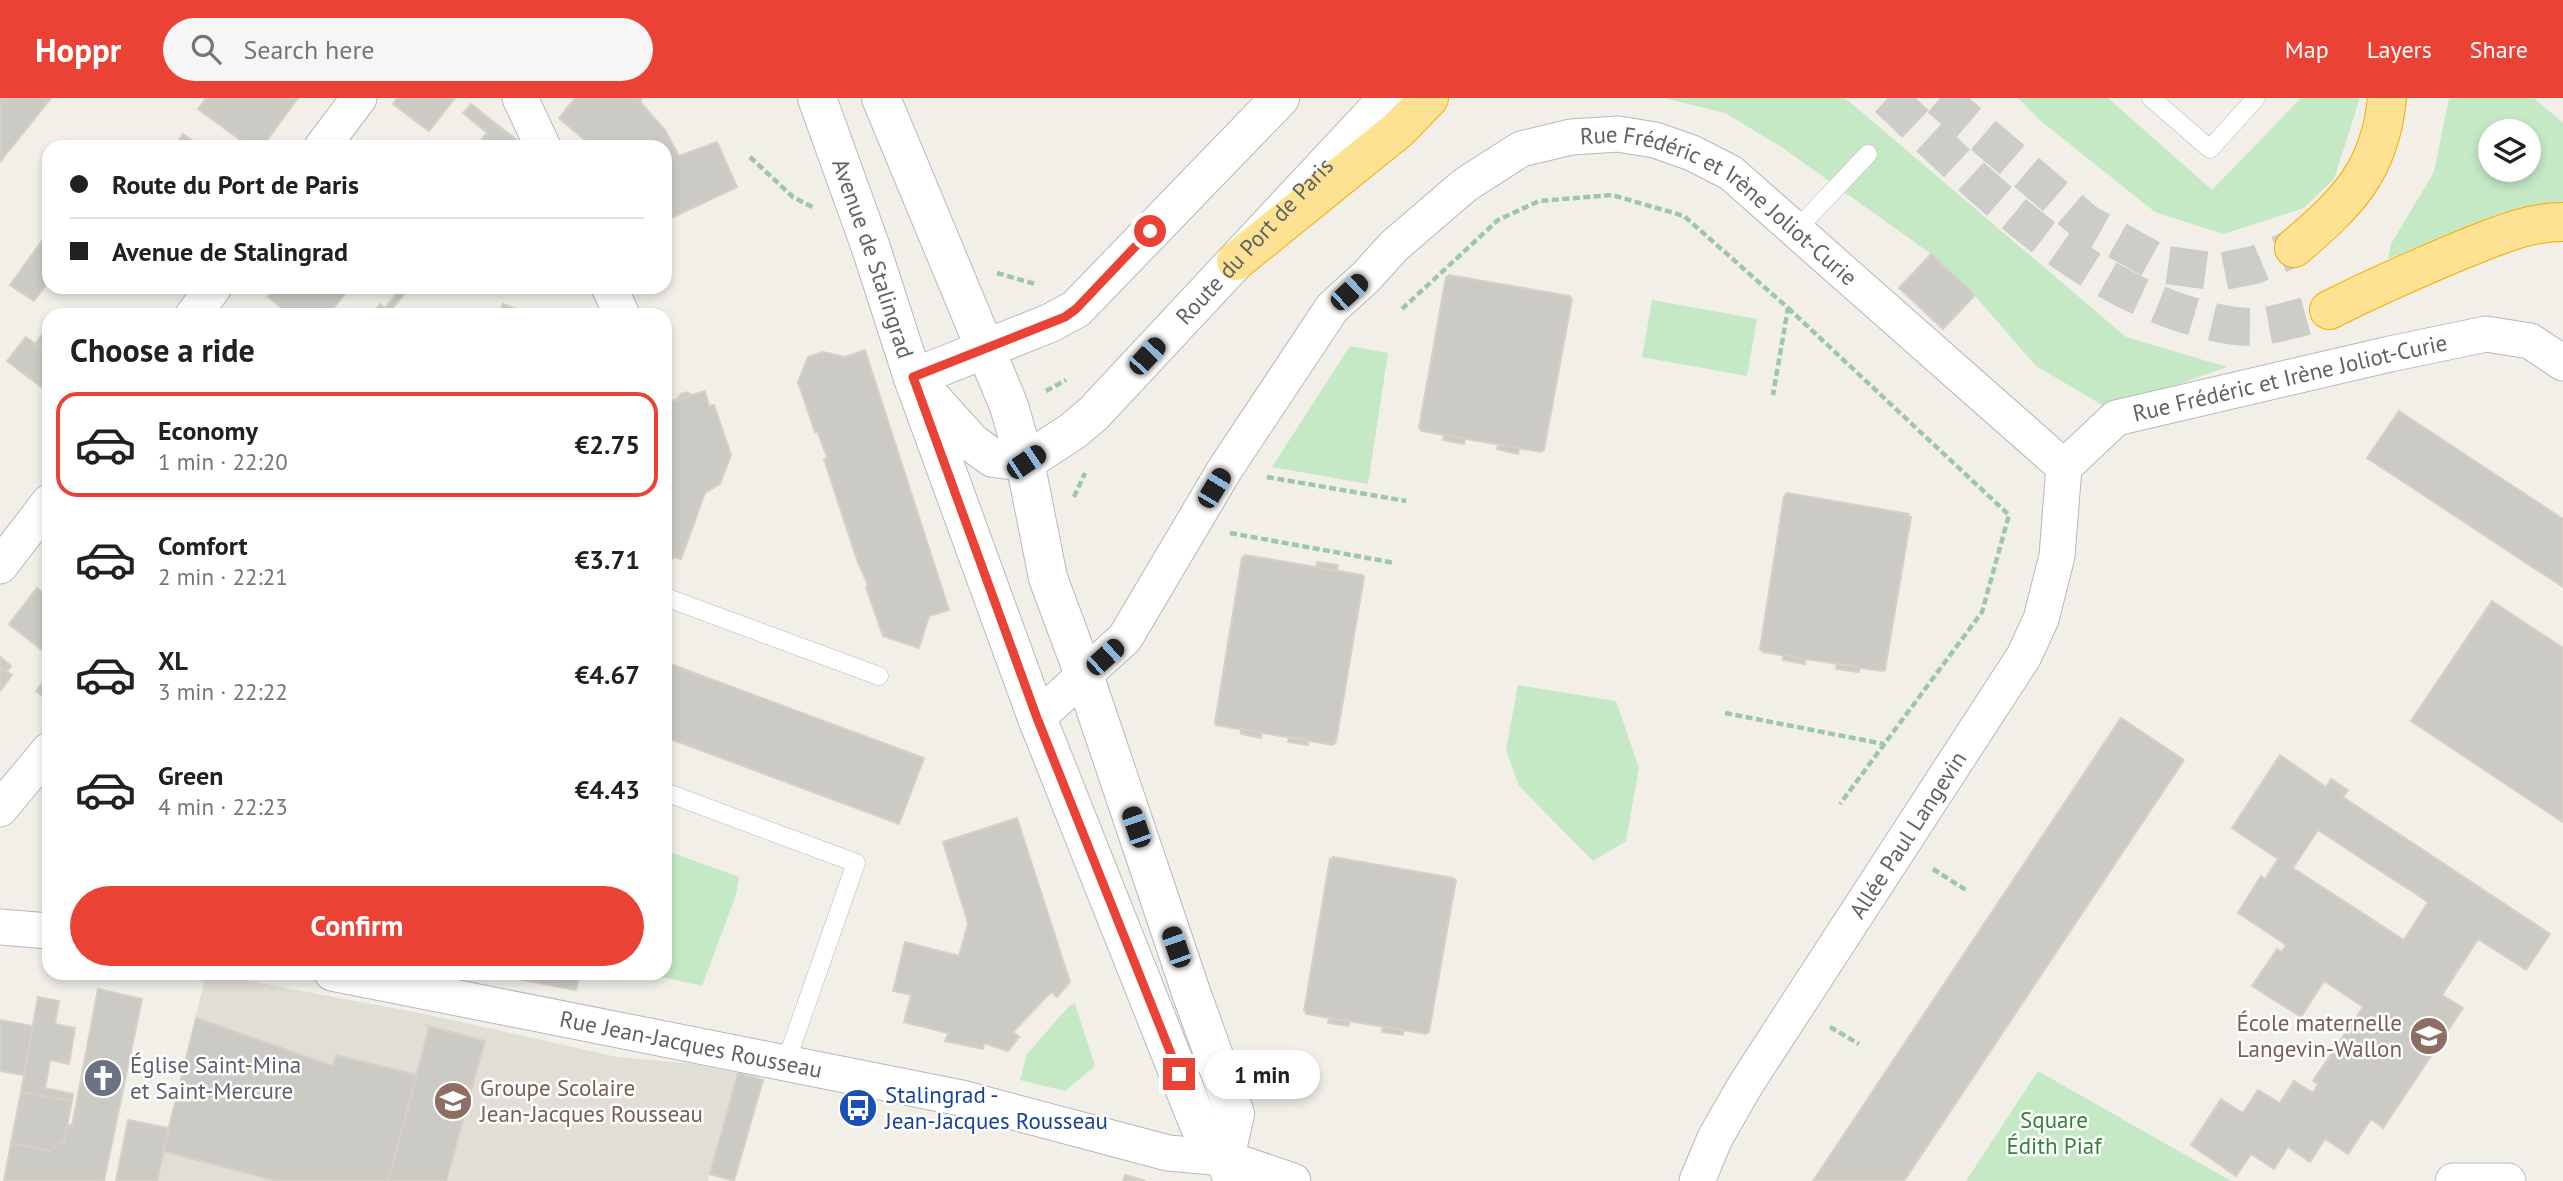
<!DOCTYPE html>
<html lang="en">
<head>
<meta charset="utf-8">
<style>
  :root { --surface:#fff; --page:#f6f6f6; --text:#202124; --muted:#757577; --line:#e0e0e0; --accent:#ea4335 }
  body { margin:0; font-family:"PT Sans",sans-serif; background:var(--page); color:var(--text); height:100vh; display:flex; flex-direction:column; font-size:26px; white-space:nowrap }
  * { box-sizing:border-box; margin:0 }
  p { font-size:23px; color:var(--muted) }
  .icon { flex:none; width:38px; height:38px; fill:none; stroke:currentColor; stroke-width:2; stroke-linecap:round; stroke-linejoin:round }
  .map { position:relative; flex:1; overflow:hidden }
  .details { position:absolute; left:42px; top:210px; width:630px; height:672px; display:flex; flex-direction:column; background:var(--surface); border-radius:21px; box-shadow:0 4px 10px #0003 }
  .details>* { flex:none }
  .top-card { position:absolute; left:42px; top:42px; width:630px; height:154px; border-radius:21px; box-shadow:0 4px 10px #0003; display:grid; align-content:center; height:154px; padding:0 28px; background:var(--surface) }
  .fabs { position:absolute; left:2478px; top:21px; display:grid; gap:14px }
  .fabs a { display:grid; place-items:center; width:63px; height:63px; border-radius:50%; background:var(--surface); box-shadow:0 4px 10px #0003; font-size:35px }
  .end { position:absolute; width:32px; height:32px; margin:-16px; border:9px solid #ea4335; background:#fff; box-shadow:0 0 0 4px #fff }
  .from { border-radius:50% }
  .bubble { position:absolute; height:49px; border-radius:24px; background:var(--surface); box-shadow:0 4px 10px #0003; font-size:23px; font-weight:600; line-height:49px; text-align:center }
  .car { position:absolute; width:21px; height:42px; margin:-21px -10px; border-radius:9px; box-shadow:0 0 5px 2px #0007; background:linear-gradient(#222 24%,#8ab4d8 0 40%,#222 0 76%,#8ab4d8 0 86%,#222 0) }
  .top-card b { display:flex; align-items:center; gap:24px; height:66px; font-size:26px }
  .top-card b+b { border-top:2px solid var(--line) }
  .top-card i { width:18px; height:18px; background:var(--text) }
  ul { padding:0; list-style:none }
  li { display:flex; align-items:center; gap:21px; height:105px; margin:0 14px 10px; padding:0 14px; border:4px solid transparent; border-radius:21px }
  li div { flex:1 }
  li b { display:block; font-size:26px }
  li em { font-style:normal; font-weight:600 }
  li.current { border-color:var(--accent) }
  li>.icon { width:63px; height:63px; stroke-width:1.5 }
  h2 { padding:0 28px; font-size:32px; line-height:84px }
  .action { display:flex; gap:14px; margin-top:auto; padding:14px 28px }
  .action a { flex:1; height:80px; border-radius:42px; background:var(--accent); color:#fff; font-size:28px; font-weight:600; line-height:80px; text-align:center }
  header { display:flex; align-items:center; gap:42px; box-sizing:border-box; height:98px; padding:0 35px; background:var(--accent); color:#fff }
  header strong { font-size:33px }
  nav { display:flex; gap:38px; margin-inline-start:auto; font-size:24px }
  .search { width:490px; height:63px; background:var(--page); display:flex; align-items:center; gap:18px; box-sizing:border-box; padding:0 24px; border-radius:38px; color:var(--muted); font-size:26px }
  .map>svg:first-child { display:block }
</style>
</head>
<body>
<header>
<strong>Hoppr</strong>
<div class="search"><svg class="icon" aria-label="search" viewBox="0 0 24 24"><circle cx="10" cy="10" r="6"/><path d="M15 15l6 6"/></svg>Search here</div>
<nav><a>Map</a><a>Layers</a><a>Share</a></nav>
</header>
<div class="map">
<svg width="2563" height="1083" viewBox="0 0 2563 1083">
  <rect width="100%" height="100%" fill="#f1efe8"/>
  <!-- education -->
  <path fill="#e1ded6" d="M 206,875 L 425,916 L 617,959 L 694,966 L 738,975 L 708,1083 L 157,1083 Z"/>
  <!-- green -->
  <path fill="#c5e8c5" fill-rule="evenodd" d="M 1664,0 L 1845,0 L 2126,239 L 2227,269 L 2109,311 L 2036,268 L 1969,191 L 1931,156 L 1780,48 L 1725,15 Z
    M 2018,0 L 2108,0 L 2212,92 L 2301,0 L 2359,0 L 2359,3 L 2334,81 L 2304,110 L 2223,136 L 2155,114 L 2042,24 Z
    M 2449,0 L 2534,0 L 2563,25 L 2563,105 L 2503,114 L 2388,161 L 2391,146 L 2434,74 ZM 2490,33 L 2529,33 L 2529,72 L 2490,72 Z
    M 1652,202 L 1757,221 L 1747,278 L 1642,259 Z
    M 1350,248 L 1388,255 L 1368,386 L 1272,369 Z
    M 1518,587 L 1616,603 L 1639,670 L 1626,743 L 1593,763 L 1519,688 L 1506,652 Z
    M 665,752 L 739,779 L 736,797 L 702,888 L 644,875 L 665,875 Z
    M 1075,906 L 1095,968 L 1065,993 L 1020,982 L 1027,956 L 1070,907 Z
    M 2038,973 L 2231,1083 L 1966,1083 Z"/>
  <!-- building -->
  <path fill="#cccac5" stroke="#d6d1c6" stroke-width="2" fill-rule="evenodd" d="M 0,0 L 51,0 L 0,64 Z
    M 206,0 L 298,0 L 262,49 L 250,49 L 198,11 Z
    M 397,0 L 455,0 L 429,33 L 393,6 Z
    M 575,0 L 642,0 L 640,4 L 665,32 L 679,58 L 717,44 L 737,89 L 665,123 L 665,49 L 593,49 L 559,20 Z
    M 471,6 L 518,43 L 513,49 L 492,49 L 482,41 L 487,35 L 463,15 Z
    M 183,36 L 199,48 L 199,49 L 174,49 Z
    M 49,133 L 49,183 L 34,203 L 10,187 Z
    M 1931,156 L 1975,197 L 1943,231 L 1899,190 Z
    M 1449,177 L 1569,198 L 1572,201 L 1544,352 L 1541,354 L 1421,333 L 1421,331 L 1419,330 L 1446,179 Z
    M 276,189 L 334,189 L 344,197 L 328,217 L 319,215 L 317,217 L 291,217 L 268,199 Z
    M 402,189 L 410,189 L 387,217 L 372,217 L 380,206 L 385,210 Z
    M 503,206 L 533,217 L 498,217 Z
    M 44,234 L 49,239 L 41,250 L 35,246 Z
    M 26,239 L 41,250 L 49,238 L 49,295 L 7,263 Z
    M 865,252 L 949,512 L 929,518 L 919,550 L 883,538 L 866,489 L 868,487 L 857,462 L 824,361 L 827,359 L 817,333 L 815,334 L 798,284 L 808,259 L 823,254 L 845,259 Z
    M 705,293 L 709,308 L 714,307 L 731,357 L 720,386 L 705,395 L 681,461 L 674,459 L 672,462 L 665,460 L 665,305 Z
    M 688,294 L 691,297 L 675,303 L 681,296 Z
    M 2399,313 L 2563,421 L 2563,489 L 2367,360 Z
    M 1444,337 L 1465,341 L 1464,346 L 1443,342 Z
    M 1498,347 L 1519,350 L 1518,356 L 1497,351 Z
    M 1787,395 L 1909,416 L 1908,419 L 1911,419 L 1885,572 L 1882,573 L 1837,566 L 1763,554 L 1760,551 L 1784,398 Z
    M 1245,457 L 1362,477 L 1364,479 L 1336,644 L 1333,647 L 1216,627 L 1215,624 L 1242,460 Z
    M 1317,464 L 1338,467 L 1337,473 L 1316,469 Z
    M 37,490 L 49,500 L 49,558 L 9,526 Z
    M 2492,503 L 2563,550 L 2563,724 L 2411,623 Z
    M 1783,557 L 1805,561 L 1805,566 L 1783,562 Z
    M 0,559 L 11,568 L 6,574 L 0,569 Z
    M 665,564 L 924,660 L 899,726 L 665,639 Z
    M 1837,566 L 1859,569 L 1859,574 L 1836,571 Z
    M 0,569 L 12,577 L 0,593 Z
    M 47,579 L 49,581 L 49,603 L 36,593 Z
    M 2121,620 L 2184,662 L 1904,1083 L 1813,1083 Z
    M 1241,631 L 1262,635 L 1261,640 L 1241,636 Z
    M 1289,639 L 1308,642 L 1308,647 L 1288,644 Z
    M 2280,657 L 2326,689 L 2331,681 L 2348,692 L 2343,699 L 2550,836 L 2526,872 L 2478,841 L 2442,897 L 2463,910 L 2383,1030 L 2371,1021 L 2348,1056 L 2325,1041 L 2310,1064 L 2288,1049 L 2274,1071 L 2251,1056 L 2236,1078 L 2191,1047 L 2221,1001 L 2243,1015 L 2258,992 L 2280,1005 L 2294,983 L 2313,995 L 2318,986 L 2313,983 L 2363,909 L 2324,883 L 2301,919 L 2252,888 L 2277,851 L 2282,854 L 2286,847 L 2238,815 L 2261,778 L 2265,781 L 2278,761 L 2232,730 ZM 2318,732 L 2428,804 L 2404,842 L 2293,770 Z
    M 1017,720 L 1070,884 L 1057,899 L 1051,894 L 1013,934 L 1019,939 L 1008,953 L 984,945 L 983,951 L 945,943 L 948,935 L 904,924 L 911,897 L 893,893 L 905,844 L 959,858 L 968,825 L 943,744 Z
    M 1333,759 L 1453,780 L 1456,782 L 1429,934 L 1426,936 L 1306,916 L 1306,913 L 1304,913 L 1330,761 L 1332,762 Z
    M 488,875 L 579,875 L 576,892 Z
    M 98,891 L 142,901 L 104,1083 L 4,1083 L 11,1045 L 49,1053 L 64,1042 L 67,1026 L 72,1028 Z
    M 38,899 L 59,903 L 55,926 L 75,930 L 69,966 L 50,962 L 45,990 L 73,996 L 72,1003 L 21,994 Z
    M 196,920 L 333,968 L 336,957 L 417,977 L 388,1083 L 277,1083 L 163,1053 Z
    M 1329,920 L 1350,923 L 1349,928 L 1328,925 Z
    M 0,922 L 33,928 L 24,977 L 0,973 Z
    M 428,928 L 485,943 L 446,1083 L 388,1083 L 429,930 Z
    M 1383,928 L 1404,932 L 1403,937 L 1382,934 Z
    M 738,975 L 763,982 L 734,1083 L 710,1076 Z
    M 21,994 L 72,1003 L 64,1042 L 49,1053 L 11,1045 Z
    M 128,1022 L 169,1030 L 157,1083 L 116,1083 Z
    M 1125,1077 L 1146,1083 L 1123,1083 Z"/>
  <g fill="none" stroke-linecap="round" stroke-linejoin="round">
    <!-- highway-tunnel -->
    <path stroke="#ccccc8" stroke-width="38" stroke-dasharray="38 19" stroke-linecap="butt" d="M 1888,0 C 1975,82 2063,174 2178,214 C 2201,221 2226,229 2251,229 C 2272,229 2307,217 2329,212
      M 1940,0 L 2086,125 L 2160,166 L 2219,174 L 2254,167 L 2294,150"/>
    <!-- lane casing -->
    <g stroke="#b5b8bc" stroke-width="19">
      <path id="lane" d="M 2151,0 L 2210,51 L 2256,0
        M 1797,131 L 1868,56
        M 665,499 L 879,578
        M 665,694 L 856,765 L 786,964"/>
    </g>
    <!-- street casing -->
    <g stroke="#b5b8bc" stroke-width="37">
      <g id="street">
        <path d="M 520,0 L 543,49"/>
        <path d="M 322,49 L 359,0"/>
        <path d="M 609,189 L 622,217"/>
        <path d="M 193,217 L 214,189"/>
        <path id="s1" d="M 2064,369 L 2116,320 L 2390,256 L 2486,236 L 2530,243 L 2563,265"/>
        <path d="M 0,468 L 49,404"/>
        <path id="s2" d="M 1037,620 L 1125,540 L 1225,371 L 1332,210 L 1366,179 L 1394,148 L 1465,87 L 1521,51 L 1571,39 L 1618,36 L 1655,42 L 1692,55 L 1731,75 L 2064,369"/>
        <path d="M 0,711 L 49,652"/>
        <path d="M 0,829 L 49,833"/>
        <path id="s3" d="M 332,875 L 961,1000 L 1168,1055 L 1225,1060 L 1293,1083"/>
        <path id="s4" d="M 1697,1083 L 1715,1040 L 1746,986 L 2024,558 L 2041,521 L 2057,458 L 2064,369"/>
        <path d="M 2453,1083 L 2508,1083"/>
      </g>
    </g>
    <!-- secondary casing -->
    <g stroke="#b6babf" stroke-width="40">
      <g id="secondary">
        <path id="s5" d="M 817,0 L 871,150 L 913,280 L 1037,620 L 1199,1027 L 1225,1060 L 1233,1083"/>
        <path d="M 881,0 L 1009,308 L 1025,364 L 1048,480 L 1084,577 L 1192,897 L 1235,1016 L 1225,1060"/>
        <path d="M 913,280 L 1050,225 L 1076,211 L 1280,0"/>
        <path d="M 926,294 L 971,344 L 993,360 L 1025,364"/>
        <path id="s6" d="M 1025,364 L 1073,333 L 1094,315 L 1388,0"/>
      </g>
    </g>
    <!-- highway casing -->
    <g stroke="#f9ab00" stroke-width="40">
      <path id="highway" d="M 2294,150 C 2347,105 2380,73 2387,0
        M 1236,163 L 1398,32 L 1429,0
        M 2329,212 C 2373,190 2418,170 2464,151 C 2497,138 2527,124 2563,124"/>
    </g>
    <!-- path -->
    <path stroke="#9cc7a9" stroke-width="4.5" stroke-dasharray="7 3.5" stroke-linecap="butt" d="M 750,59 L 793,99 L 814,110
      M 997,175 L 1035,186
      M 1788,210 L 2009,417 L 1982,514 L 1840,706
      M 1402,211 L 1498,122 L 1539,103 L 1612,97 L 1684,118 L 1788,210 L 1773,297
      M 1046,293 L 1066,282
      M 1267,379 L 1406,403
      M 1074,399 L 1085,375
      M 1230,435 L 1395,465
      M 1725,615 L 1884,646
      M 1933,771 L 1966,792
      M 1830,929 L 1859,946"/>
    <!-- lane -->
    <use href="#lane" stroke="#fff" stroke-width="18"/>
    <!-- street -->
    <use href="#street" stroke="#fff" stroke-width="35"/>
    <!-- secondary -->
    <use href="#secondary" stroke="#fff" stroke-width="38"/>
    <!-- highway -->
    <use href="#highway" stroke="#fde293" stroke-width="38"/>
  </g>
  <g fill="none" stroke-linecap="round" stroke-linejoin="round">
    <!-- route -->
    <path stroke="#ea4335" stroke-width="9" d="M 1150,133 L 1076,211 L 1065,219 L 913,279 L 1037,620 L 1179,976"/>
  </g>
  <!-- icons -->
  <defs>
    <g id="school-disc" transform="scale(2.0125)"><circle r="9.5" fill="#8d6e63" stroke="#fff"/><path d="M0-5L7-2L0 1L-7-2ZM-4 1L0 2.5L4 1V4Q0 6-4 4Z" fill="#fff"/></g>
    <g id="church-disc" transform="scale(2.0125)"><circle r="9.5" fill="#6b7280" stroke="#fff"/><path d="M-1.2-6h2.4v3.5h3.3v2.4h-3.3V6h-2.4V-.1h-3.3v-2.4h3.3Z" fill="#fff"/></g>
    <g id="bus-disc" transform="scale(2.0125)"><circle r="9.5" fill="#1a4fb4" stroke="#fff"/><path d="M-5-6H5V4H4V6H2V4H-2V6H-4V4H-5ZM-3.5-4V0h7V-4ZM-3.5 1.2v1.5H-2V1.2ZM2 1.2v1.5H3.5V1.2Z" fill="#fff"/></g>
  </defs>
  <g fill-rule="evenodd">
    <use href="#school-disc" x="2429" y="938"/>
    <use href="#church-disc" x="103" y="980"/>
    <use href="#school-disc" x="453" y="1003"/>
    <use href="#bus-disc" x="858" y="1010"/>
  </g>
  <g text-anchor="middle" stroke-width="5" stroke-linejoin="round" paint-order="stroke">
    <!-- street labels -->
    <g font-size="23" fill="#5f6368" stroke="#fff">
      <text dy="8" stroke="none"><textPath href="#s2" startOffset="978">Rue Frédéric et Irène Joliot-Curie</textPath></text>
      <text dy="8" stroke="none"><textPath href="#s6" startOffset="320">Route du Port de Paris</textPath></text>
      <text dy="8" stroke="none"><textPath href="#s5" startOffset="170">Avenue de Stalingrad</textPath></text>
      <text dy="8" stroke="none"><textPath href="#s1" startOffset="250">Rue Frédéric et Irène Joliot-Curie</textPath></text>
      <text dy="8" stroke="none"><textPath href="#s4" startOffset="406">Allée Paul Langevin</textPath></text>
      <text dy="8" stroke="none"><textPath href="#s3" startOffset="366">Rue Jean-Jacques Rousseau</textPath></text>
    </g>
    <!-- education labels -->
    <g font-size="23" fill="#785e54" stroke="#fff" text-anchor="end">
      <text x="2402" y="933">École maternelle<tspan x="2402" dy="26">Langevin-Wallon</tspan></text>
      <text x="480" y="998" text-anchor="start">Groupe Scolaire<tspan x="480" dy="26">Jean-Jacques Rousseau</tspan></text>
    </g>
    <!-- worship labels -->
    <g font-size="23" fill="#5b616d" stroke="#fff" text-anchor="start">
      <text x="130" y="975">Église Saint-Mina<tspan x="130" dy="26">et Saint-Mercure</tspan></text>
    </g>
    <!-- transit labels -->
    <g font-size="23" fill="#164399" stroke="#fff" text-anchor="start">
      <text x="885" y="1005">Stalingrad -<tspan x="885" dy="26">Jean-Jacques Rousseau</tspan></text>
    </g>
    <!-- park labels -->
    <g font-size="23" fill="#348238" stroke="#fff">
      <text x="2054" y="1030">Square<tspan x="2054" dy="26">Édith Piaf</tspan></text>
    </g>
  </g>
</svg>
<div class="fabs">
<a><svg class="icon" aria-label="layers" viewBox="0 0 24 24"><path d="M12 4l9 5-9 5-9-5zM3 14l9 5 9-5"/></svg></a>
</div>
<i class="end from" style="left:1150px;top:133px"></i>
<i class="end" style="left:1179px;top:976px"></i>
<div class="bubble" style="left:1204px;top:952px;width:116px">1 min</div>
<i class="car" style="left:1349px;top:194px;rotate:47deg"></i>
<i class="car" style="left:1147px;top:258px;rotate:43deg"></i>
<i class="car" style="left:1026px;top:364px;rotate:56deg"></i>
<i class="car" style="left:1214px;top:390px;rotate:31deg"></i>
<i class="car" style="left:1105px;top:559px;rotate:48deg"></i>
<i class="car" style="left:1136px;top:729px;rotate:341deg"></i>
<i class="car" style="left:1176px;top:849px;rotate:341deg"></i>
<div class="top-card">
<b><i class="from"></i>Route du Port de Paris</b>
<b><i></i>Avenue de Stalingrad</b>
</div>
<section class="details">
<h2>Choose a ride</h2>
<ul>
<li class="current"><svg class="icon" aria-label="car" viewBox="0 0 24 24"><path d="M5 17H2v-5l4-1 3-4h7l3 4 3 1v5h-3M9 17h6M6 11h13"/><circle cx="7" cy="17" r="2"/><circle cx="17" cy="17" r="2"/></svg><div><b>Economy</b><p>1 min · 22:20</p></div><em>€2.75</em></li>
<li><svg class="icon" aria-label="car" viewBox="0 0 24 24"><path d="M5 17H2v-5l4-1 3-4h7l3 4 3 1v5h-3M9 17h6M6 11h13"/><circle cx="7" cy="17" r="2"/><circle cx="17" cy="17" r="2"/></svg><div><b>Comfort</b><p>2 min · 22:21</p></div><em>€3.71</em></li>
<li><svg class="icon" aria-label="car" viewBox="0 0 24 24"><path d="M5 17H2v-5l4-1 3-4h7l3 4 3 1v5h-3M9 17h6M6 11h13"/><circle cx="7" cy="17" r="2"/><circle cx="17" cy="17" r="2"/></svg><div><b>XL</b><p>3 min · 22:22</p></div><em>€4.67</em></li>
<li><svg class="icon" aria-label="car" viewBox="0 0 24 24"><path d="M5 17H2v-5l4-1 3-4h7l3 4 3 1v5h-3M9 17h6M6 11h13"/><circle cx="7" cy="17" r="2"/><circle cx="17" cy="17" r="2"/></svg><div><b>Green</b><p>4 min · 22:23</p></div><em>€4.43</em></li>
</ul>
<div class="action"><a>Confirm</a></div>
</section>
</div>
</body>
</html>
